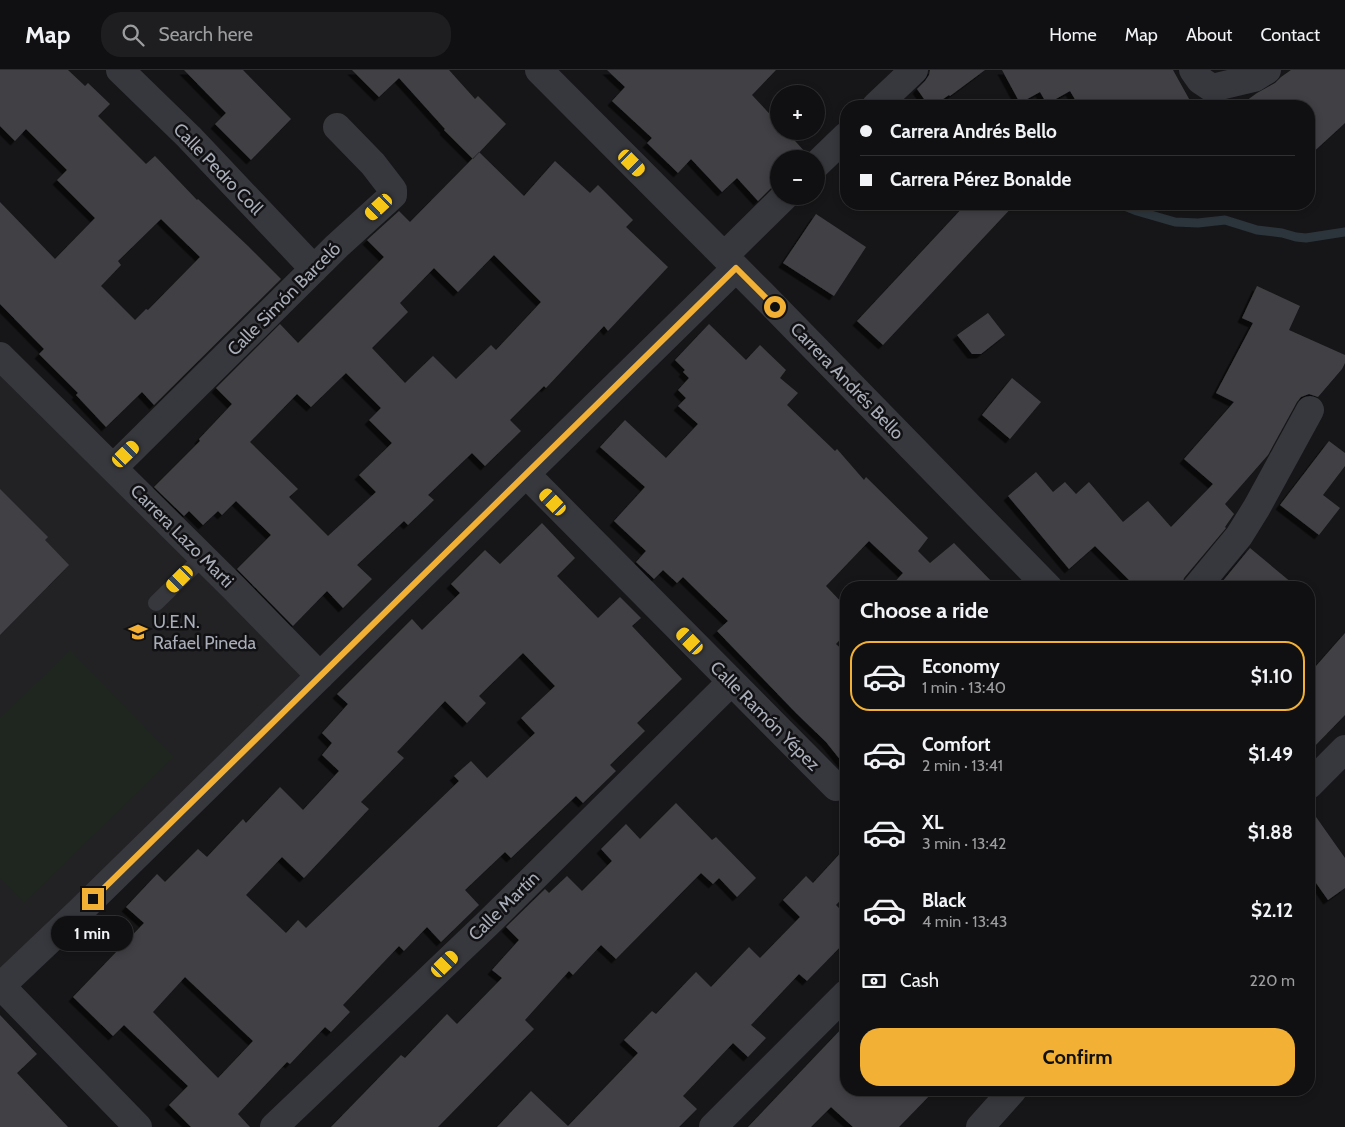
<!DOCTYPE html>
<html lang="en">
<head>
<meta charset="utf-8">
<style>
  :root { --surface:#101012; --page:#1e1e20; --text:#f1f3f6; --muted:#9c9d9f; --line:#303032; --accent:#f2b134 }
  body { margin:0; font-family:Cabin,sans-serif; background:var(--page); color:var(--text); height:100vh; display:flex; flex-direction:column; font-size:19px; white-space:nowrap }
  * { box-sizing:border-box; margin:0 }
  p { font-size:16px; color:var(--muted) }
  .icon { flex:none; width:28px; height:28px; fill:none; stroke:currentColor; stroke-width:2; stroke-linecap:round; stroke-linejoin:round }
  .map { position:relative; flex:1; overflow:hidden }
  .sheet { position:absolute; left:840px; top:511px; width:475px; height:515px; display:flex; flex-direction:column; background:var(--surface); border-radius:20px; box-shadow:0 2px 8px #0003,0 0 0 1px var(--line) }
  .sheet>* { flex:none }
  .guide { position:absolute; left:840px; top:30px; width:475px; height:110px; border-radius:20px; box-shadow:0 2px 8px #0003,0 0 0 1px var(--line); display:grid; align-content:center; height:110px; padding:0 20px; background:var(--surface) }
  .buttons { position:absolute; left:770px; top:15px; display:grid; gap:10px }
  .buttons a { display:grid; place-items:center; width:55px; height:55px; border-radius:50%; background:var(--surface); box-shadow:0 2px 8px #0003,0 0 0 1px var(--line); font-size:25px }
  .end { position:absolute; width:22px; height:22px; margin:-11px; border:6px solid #f2b134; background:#111; box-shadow:0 0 0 2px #111 }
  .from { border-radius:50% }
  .bubble { position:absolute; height:35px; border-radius:18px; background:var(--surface); box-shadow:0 2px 8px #0003,0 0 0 1px var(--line); font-size:16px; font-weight:800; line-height:35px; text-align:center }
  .car { position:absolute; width:15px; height:30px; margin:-15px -8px; border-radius:6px; box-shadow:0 0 4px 1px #0007; background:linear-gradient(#f5c518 24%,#345 0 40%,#f5c518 0 76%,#345 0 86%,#f5c518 0) }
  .guide b { display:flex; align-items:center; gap:18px; height:48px; font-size:19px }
  .guide b+b { border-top:1px solid var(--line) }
  .guide i { width:12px; height:12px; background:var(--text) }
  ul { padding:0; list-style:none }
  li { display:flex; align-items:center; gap:15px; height:70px; margin:0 10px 8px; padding:0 10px; border:2px solid transparent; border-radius:20px }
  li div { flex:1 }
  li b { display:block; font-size:19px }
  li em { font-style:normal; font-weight:800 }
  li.selected { border-color:var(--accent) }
  li>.icon { width:45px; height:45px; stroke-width:1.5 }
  h2 { padding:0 20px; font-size:22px; line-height:60px }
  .pay { display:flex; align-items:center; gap:12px; height:55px; padding:0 20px; font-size:19px }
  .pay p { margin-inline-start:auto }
  .button { display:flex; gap:10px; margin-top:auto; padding:10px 20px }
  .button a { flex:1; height:58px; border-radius:20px; background:var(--accent); color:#111; font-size:20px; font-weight:800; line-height:58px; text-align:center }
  header { display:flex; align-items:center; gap:30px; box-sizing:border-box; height:70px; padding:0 25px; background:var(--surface); border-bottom:1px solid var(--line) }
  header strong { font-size:24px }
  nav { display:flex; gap:28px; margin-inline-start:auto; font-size:18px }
  .search { width:350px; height:45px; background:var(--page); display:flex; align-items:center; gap:12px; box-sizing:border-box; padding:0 18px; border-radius:20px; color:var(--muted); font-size:19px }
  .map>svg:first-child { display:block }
</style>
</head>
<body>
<header>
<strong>Map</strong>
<div class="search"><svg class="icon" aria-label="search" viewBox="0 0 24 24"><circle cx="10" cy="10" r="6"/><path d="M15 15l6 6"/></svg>Search here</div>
<nav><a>Home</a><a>Map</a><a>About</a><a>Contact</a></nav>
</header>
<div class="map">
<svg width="1345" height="1057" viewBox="0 0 1345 1057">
  <defs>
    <filter id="shadow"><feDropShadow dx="-4.5" dy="4.5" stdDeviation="0" flood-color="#0009"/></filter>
  </defs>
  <rect width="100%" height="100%" fill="#161618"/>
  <!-- built -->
  <path fill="#222225" d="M 0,299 L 320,606 L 0,915 Z"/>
  <!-- green -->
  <path fill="#1e261f" d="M 70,580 L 174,687 L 24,833 L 0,808 L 0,648 Z"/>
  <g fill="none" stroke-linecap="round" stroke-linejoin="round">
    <!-- stream -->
    <path stroke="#2c353c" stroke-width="9" d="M 1120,134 L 1137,141 L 1175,152 L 1198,153 L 1225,150 L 1257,160 L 1282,163 L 1296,167 L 1306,168 L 1345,162"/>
  </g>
  <!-- building -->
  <path fill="#404145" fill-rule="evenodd" filter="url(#shadow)" d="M 0,0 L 68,0 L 85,16 L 88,13 L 110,34 L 98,46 L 146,94 L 155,86 L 197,130 L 198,129 L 248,176 L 281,209 L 154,335 L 142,322 L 106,357 L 76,325 L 78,323 L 39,284 L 44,279 L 0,234 L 0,132 L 55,189 L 95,148 L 57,110 L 67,100 L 26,59 L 15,71 L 0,56 ZM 161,149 L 200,187 L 148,240 L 146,239 L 135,250 L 101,216 L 121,195 L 118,191 Z
    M 184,0 L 243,0 L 291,49 L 251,90 L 215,54 L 226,43 Z
    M 352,0 L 449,0 L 475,29 L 478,26 L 506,54 L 473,89 L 444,60 L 445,59 L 399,8 L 379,27 Z
    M 607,0 L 776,0 L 752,25 L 779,54 L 779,61 L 786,61 L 806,83 L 802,89 L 779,89 L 779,112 L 774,115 L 758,131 L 737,108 L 722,122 L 691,89 L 678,103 L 647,73 L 652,68 L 612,31 L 625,17 Z
    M 930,0 L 985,0 L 950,26 L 949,25 L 933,36 L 929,36 L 917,19 L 925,11 L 929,5 Z
    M 1002,0 L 1173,0 L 1193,36 L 1079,36 L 1070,21 L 1047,34 L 1040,22 L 1020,33 Z
    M 1291,0 L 1345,0 L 1345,53 L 1309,86 L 1309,36 L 1239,36 L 1257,23 L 1275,13 L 1281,7 Z
    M 479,82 L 524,126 L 555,91 L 590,123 L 598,115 L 633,150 L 626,157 L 668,197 L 608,261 L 604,256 L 546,318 L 544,316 L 510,350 L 521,361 L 485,396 L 472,383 L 428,425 L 434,430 L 408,455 L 404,451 L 357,495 L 372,509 L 343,538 L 327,521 L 293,556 L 237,499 L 271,465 L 236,431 L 222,445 L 218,441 L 203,455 L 189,441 L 184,446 L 154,417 L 200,371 L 199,369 L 232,334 L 216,318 L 280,254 L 298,273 L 384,187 L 367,170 L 399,141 L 410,152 ZM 494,185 L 541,232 L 496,280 L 491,275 L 456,309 L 433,286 L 405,313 L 372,278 L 408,242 L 400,233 L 434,198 L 458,222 ZM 346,303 L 381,338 L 369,350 L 392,373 L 359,405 L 376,422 L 328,466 L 289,427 L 298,419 L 250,372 L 297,324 L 311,337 Z
    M 966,134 L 1015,134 L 883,275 L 857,251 Z
    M 816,144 L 866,177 L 834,226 L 783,193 Z
    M 1257,216 L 1300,236 L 1289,260 L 1345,285 L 1345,293 L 1342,299 L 1318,327 L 1309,324 L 1301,327 L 1297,332 L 1268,385 L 1225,434 L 1234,444 L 1225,457 L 1226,458 L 1184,508 L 1181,518 L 1137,518 L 1095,476 L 1069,499 L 1008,426 L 1036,402 L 1053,422 L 1065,412 L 1076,424 L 1089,412 L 1123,452 L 1148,431 L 1171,457 L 1213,414 L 1184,389 L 1234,332 L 1216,323 L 1253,253 L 1242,248 Z
    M 988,243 L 1005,265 L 981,284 L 972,284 L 957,265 Z
    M 709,254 L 746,290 L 760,275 L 786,300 L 780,308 L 798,323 L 787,335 L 835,381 L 837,379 L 864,410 L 866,407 L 928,468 L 918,481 L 930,493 L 954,473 L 998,518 L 889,518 L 903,503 L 869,471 L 826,516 L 846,537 L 846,563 L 836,574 L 846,583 L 846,697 L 826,672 L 796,643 L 717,561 L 728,551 L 683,507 L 677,513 L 663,500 L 654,509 L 636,492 L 646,481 L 614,451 L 645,417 L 600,377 L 625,350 L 666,388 L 698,354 L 678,336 L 686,328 L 678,320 L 689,308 L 683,302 L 685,300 L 675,290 Z
    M 1012,308 L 1041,332 L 1010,369 L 982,345 Z
    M 1329,371 L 1345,383 L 1345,396 L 1323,425 L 1340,438 L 1319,465 L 1280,435 Z
    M 0,419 L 48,467 L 45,470 L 69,495 L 0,565 Z
    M 542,453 L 575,488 L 557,506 L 598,548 L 620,527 L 641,548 L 632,556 L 682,609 L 637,653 L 645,661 L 610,695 L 616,701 L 583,733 L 576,726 L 511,788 L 505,782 L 465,820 L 479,835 L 441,872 L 427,857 L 404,881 L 399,876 L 343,935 L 350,942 L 331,962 L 325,957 L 290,994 L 287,992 L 238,1044 L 250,1057 L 191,1057 L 169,1035 L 188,1016 L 124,955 L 113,966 L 73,927 L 144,853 L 126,837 L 157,804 L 165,812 L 198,779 L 207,787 L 243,749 L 246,753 L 280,717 L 303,740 L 339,701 L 322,685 L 332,673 L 322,663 L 348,634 L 337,624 L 412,549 L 422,560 L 460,523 L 451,514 L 485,480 L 500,494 ZM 523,583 L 555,616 L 521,648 L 535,663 L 487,708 L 471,691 L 454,706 L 459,711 L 306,858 L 298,850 L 286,863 L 246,825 L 282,787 L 304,808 L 369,739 L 361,732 L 404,688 L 397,682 L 445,631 L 467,653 L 486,633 L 479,626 ZM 185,907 L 253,971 L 218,1008 L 153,942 Z
    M 1250,478 L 1298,518 L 1217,518 Z
    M 1345,563 L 1345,645 L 1309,682 L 1309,604 Z
    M 676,733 L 712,770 L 716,767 L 756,808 L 737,827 L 719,808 L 713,814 L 701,803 L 616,889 L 601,875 L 573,905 L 569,901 L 525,950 L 534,959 L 438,1057 L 331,1057 L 401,985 L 405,988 L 447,944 L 457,954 L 502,908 L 492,900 L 519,870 L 506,857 L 545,819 L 549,823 L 567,806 L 582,821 L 612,791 L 601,779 L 626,754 L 640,769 Z
    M 1309,737 L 1345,788 L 1345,818 L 1328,830 L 1309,803 Z
    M 846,777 L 846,824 L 836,835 L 846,845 L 846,871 L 807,911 L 799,904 L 751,955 L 766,968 L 748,987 L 733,973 L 683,1026 L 697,1039 L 679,1057 L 497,1057 L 531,1021 L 568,1056 L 638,983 L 624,970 L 652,941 L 656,944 L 696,902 L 711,917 L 749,877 L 760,888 L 800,847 L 783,830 L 806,806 L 813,813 Z
    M 0,945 L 37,984 L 17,1003 L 68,1057 L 0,1057 Z
    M 846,954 L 846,1020 L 935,1020 L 899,1057 L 853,1057 L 831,1037 L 811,1057 L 748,1057 Z"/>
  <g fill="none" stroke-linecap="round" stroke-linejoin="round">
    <!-- lane -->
    <path stroke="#37383d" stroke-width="16" d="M 156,533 L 203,487"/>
    <!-- street -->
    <path stroke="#37383d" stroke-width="28" d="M 120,0 L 189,67 L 314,199
      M 539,0 L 761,223 L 1049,518
      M 1193,0 L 1200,10 L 1212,18 L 1254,8 L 1267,0
      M 876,36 L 914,0
      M 816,95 L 846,66
      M 724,186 L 785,126
      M 0,286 L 234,518 L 320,606
      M 113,398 L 337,176 L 393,125 L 393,120 L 373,94 L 337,57
      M 526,404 L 836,717
      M 1196,518 L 1239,466 L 1257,437 L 1310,340
      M 1309,715 L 1345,679
      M 0,915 L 138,1057
      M 1,916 L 79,842 L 736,198
      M 274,1057 L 487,854 L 731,612
      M 713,1057 L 846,924
      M 980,1057 L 1013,1020"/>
  </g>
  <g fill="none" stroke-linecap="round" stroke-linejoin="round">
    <!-- route -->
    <path stroke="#f2b134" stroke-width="6" d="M 93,829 L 736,198 L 775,237"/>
  </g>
  <!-- icons -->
  <defs>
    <g id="school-bare" transform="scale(1.5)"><path d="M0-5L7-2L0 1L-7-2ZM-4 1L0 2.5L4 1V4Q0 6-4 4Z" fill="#f2b134" stroke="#111113" stroke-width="2.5" paint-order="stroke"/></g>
  </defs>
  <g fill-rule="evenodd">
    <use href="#school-bare" x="138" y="562"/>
  </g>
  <g text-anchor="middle" stroke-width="5" stroke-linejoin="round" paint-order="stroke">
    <!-- street labels -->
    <g font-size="18" fill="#a8adb8" stroke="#111113">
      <text transform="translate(218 99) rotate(46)" y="6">Calle Pedro Coll</text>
      <text transform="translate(284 229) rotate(-45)" y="6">Calle Simón Barceló</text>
      <text transform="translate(847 311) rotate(46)" y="6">Carrera Andrés Bello</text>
      <text transform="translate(182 466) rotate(45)" y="6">Carrera Lazo Marti</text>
      <text transform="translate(765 646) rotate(45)" y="6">Calle Ramón Yépez</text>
      <text transform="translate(504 836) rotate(-44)" y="6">Calle Martín</text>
    </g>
    <!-- poi labels -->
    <g font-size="18" fill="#a8adb8" stroke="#111113" text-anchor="start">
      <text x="153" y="558">U.E.N.<tspan x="153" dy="21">Rafael Pineda</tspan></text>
    </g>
  </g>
</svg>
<div class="buttons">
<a>+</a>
<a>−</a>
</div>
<i class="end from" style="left:775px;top:237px"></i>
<i class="end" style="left:93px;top:829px"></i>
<div class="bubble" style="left:51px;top:846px;width:82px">1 min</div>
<i class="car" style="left:632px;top:93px;rotate:135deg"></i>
<i class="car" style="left:379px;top:137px;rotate:227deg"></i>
<i class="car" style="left:126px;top:384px;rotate:46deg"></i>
<i class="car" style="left:553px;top:432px;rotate:316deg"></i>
<i class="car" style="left:180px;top:509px;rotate:225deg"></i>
<i class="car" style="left:690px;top:571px;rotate:316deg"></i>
<i class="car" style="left:445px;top:894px;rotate:46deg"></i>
<div class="guide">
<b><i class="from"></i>Carrera Andrés Bello</b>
<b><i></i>Carrera Pérez Bonalde</b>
</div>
<section class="sheet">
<h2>Choose a ride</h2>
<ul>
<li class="selected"><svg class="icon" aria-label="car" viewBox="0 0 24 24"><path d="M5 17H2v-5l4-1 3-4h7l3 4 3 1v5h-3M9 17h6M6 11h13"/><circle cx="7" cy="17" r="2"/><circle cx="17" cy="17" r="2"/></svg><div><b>Economy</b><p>1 min · 13:40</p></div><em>$1.10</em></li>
<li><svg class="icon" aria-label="car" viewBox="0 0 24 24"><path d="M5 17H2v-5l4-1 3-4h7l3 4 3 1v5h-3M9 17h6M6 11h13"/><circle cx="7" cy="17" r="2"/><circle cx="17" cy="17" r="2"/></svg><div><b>Comfort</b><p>2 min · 13:41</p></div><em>$1.49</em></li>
<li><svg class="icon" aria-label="car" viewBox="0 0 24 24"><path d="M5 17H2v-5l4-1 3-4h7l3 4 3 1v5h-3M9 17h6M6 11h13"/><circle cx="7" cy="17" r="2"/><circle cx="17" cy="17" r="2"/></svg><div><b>XL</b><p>3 min · 13:42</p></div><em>$1.88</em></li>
<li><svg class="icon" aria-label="car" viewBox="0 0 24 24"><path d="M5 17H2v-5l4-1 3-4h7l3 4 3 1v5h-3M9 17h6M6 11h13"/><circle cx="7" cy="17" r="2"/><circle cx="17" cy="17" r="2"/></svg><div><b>Black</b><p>4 min · 13:43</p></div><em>$2.12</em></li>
</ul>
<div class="pay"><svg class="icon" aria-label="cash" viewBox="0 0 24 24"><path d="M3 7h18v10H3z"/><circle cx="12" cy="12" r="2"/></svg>Cash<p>220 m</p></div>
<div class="button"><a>Confirm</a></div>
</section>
</div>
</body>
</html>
